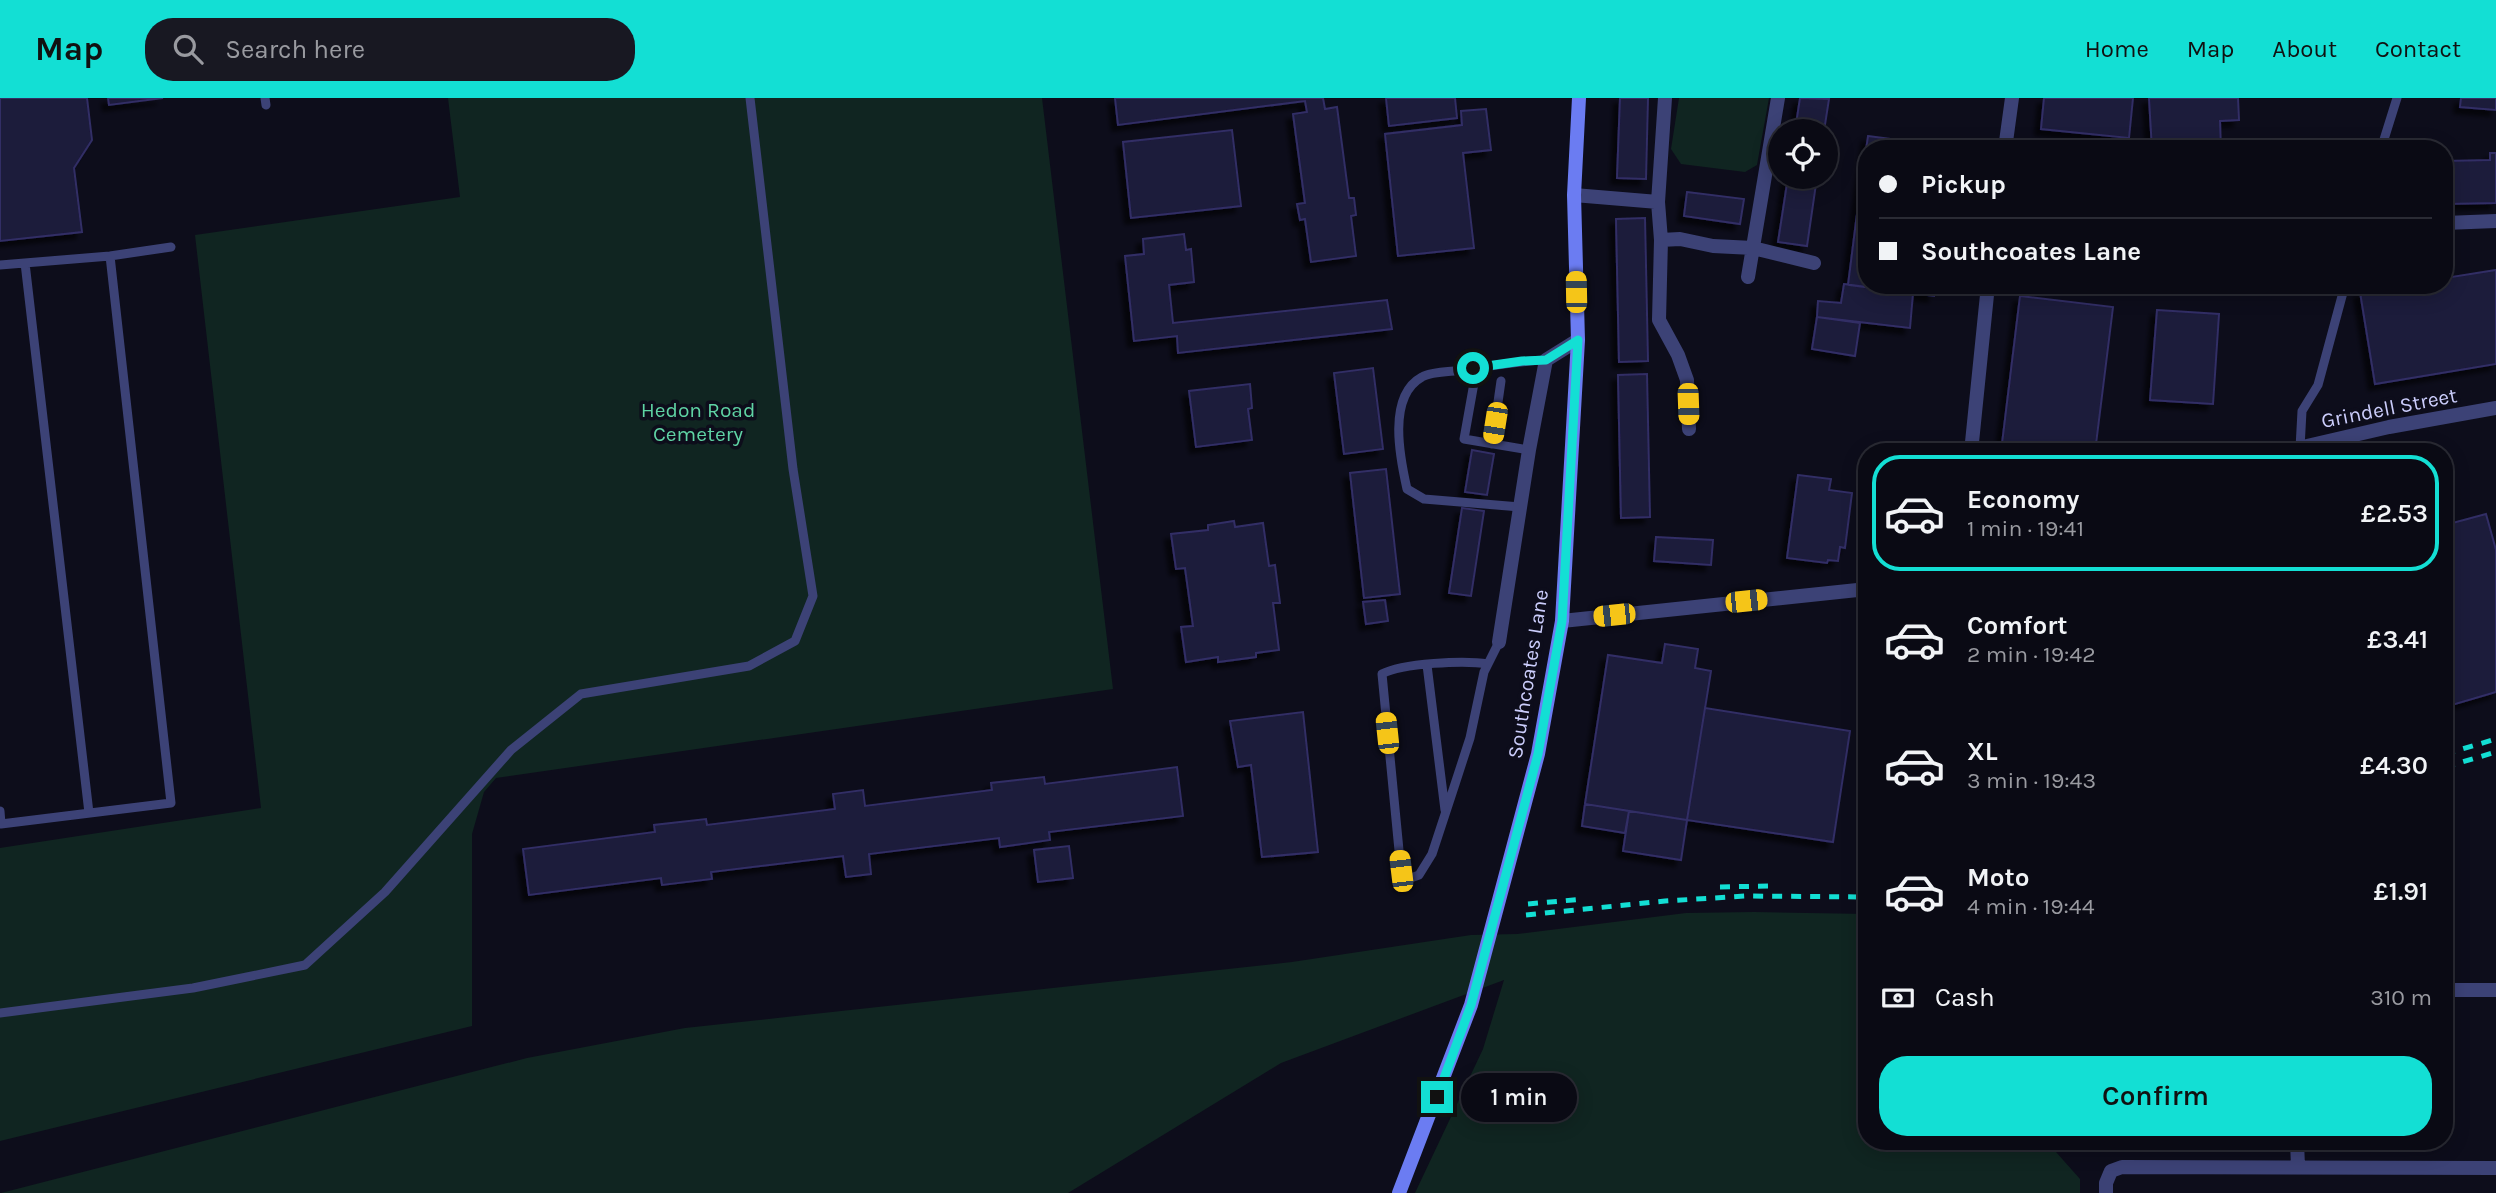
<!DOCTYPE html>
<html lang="en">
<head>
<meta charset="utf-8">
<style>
  :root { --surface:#0a0a14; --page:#181822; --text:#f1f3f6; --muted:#999aa0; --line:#2a2b34; --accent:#13dfd4 }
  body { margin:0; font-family:Karla,sans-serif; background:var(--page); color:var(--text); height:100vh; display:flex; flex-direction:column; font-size:26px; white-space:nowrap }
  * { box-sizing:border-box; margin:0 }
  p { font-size:23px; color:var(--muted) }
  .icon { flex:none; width:38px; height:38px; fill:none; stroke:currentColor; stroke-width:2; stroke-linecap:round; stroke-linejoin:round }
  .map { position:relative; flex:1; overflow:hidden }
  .sheet { position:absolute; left:1858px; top:345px; width:595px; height:707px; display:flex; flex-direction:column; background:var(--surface); border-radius:28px; box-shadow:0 4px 18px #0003,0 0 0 2px var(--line) }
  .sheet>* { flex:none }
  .banner { position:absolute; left:1858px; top:42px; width:595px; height:154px; border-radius:28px; box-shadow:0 4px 18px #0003,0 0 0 2px var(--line); display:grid; align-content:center; height:154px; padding:0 21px; background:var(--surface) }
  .buttons { position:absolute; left:1768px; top:21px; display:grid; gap:14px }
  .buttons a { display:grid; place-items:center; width:70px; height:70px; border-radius:50%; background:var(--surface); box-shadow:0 4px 18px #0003,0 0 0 2px var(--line); font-size:35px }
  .end { position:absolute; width:32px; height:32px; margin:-16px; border:9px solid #13dfd4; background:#111; box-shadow:0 0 0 4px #111 }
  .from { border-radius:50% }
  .bubble { position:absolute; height:49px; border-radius:24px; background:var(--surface); box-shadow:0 4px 18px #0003,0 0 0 2px var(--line); font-size:23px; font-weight:600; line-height:49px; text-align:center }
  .car { position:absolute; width:21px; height:42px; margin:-21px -10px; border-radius:9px; box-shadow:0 0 5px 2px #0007; background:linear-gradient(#f5c518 24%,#345 0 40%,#f5c518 0 76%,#345 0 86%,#f5c518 0) }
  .banner b { display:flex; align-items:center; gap:24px; height:66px; font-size:26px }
  .banner b+b { border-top:2px solid var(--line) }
  .banner i { width:18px; height:18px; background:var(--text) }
  ul { padding:12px 0 0; list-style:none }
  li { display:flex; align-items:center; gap:21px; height:116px; margin:0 14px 10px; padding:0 7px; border:4px solid transparent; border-radius:28px }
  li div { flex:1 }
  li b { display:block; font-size:26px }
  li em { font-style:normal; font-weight:600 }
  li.active { border-color:var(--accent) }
  li>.icon { width:63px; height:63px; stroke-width:1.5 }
  .pay { display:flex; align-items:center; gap:18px; height:77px; padding:0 21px; font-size:26px }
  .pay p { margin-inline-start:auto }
  .action { display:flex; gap:14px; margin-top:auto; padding:14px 21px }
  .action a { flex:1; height:80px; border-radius:28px; background:var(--accent); color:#111; font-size:28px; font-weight:600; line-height:80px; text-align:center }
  header { display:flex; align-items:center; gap:42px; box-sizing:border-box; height:98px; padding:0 35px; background:var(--accent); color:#111 }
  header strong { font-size:33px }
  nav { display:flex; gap:38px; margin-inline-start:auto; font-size:24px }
  .search { width:490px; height:63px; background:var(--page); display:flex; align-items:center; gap:18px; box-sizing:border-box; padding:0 24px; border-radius:28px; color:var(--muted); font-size:26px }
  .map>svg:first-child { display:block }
</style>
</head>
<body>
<header>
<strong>Map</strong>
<div class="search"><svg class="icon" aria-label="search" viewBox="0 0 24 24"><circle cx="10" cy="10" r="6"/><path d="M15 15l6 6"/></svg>Search here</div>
<nav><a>Home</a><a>Map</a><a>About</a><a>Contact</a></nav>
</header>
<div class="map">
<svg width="2496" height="1095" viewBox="0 0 2496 1095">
  <defs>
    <filter id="shadow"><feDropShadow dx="-6" dy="6" stdDeviation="2" flood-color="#0009"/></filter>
  </defs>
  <rect width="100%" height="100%" fill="#0d0d1b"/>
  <!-- green -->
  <path fill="#102521" d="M 448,0 L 1042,0 L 1113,591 L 496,680 L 484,694 L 472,736 L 472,928 L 0,1043 L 0,750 L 261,710 L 195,137 L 460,99 Z
    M 1679,0 L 1769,0 L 1757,67 L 1745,74 L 1681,66 L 1671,51 Z
    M 1754,814 L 1867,816 L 1867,1043 L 2056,1043 L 2056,1054 L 2080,1081 L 2080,1095 L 1415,1095 L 1483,951 L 1504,882 L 1281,965 L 1068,1095 L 1,1095 L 527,960 L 685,930 L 1292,864 L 1471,837 L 1517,836 L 1686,815 Z"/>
  <!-- building -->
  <path fill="#1c1a3b" stroke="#312e65" stroke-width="2" filter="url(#shadow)" d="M 0,0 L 87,0 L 92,42 L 74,70 L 82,134 L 0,143 Z
    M 108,0 L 163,0 L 109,7 Z
    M 1115,0 L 1323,0 L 1325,11 L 1337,9 L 1349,100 L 1354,100 L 1356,117 L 1351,118 L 1356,158 L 1311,164 L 1305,121 L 1300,122 L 1297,106 L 1305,105 L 1293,16 L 1307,14 L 1305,3 L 1118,27 Z
    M 1386,0 L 1455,0 L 1457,20 L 1389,28 Z
    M 1620,0 L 1648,0 L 1646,81 L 1617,80 Z
    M 1800,0 L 1829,1 L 1824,33 L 1795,33 Z
    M 2044,0 L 2133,0 L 2129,40 L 2041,31 Z
    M 2149,0 L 2238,0 L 2239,22 L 2220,23 L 2221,51 L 2152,51 Z
    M 2461,0 L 2496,0 L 2496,12 L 2460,9 Z
    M 1486,11 L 1491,52 L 1463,55 L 1474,150 L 1398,158 L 1385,36 L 1462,27 L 1461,13 Z
    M 1232,32 L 1241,108 L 1131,120 L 1123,44 Z
    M 1868,38 L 1951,49 L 1951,51 L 1867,51 L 1867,109 L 1858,108 Z
    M 2490,55 L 2496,55 L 2496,105 L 2445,106 L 2445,63 L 2490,62 Z
    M 1788,79 L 1817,79 L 1807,148 L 1778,144 Z
    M 1687,94 L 1744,101 L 1740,126 L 1684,118 Z
    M 1858,108 L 1867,109 L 1867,187 L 1935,187 L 1934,198 L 1848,187 Z
    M 1645,120 L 1648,263 L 1619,264 L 1616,121 Z
    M 1184,136 L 1186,152 L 1191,151 L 1194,184 L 1169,187 L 1173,225 L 1387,202 L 1392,231 L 1178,255 L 1177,238 L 1134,243 L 1125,158 L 1144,156 L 1143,141 Z
    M 2496,172 L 2496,266 L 2375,286 L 2360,194 L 2401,187 L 2445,187 L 2445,180 Z
    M 1844,186 L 1913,195 L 1910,230 L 1817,219 L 1818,203 L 1841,205 Z
    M 2020,198 L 2113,209 L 2095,354 L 2001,354 Z
    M 2157,212 L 2219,216 L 2213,306 L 2150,302 Z
    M 1817,219 L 1860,225 L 1855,258 L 1812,251 Z
    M 1373,270 L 1383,351 L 1344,356 L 1334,275 Z
    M 1647,276 L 1650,419 L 1621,420 L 1618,277 Z
    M 1250,286 L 1252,310 L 1248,311 L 1252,342 L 1196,349 L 1189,293 Z
    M 1472,352 L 1494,356 L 1487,397 L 1465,394 Z
    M 1386,371 L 1400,496 L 1364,500 L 1350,375 Z
    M 1798,377 L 1831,381 L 1829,392 L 1852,395 L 1845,450 L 1840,449 L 1838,463 L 1828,462 L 1827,465 L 1787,460 Z
    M 1462,410 L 1484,413 L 1471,498 L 1449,495 Z
    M 2486,416 L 2496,452 L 2496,594 L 2445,609 L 2445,427 Z
    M 1234,423 L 1235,429 L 1263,425 L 1269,468 L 1275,467 L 1280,505 L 1273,505 L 1279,552 L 1256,555 L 1256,559 L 1218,564 L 1218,559 L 1186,564 L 1181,529 L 1193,528 L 1185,470 L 1176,471 L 1171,436 L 1208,432 L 1208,427 Z
    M 1656,439 L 1713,442 L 1711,467 L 1654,463 Z
    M 1385,502 L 1388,523 L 1366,526 L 1363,504 Z
    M 1665,546 L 1698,551 L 1695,570 L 1711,573 L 1687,722 L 1585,706 L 1608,557 L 1662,565 Z
    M 1705,610 L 1850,633 L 1833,744 L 1687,722 Z
    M 1303,614 L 1318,754 L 1262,759 L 1251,667 L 1238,669 L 1230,623 Z
    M 1177,669 L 1183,718 L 1049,734 L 1050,742 L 1000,749 L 999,740 L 869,756 L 871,776 L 846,779 L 843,758 L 711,774 L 712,781 L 662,787 L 661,780 L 529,797 L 523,751 L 655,734 L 654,727 L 706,721 L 707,727 L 835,711 L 833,696 L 863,692 L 865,708 L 992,692 L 991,685 L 1044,679 L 1045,686 Z
    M 1585,706 L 1629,713 L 1625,735 L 1582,728 Z
    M 1629,713 L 1687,722 L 1681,762 L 1623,753 Z
    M 1069,748 L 1073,780 L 1038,784 L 1034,752 Z"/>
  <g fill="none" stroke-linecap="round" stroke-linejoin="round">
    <!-- lane -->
    <path stroke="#3c4276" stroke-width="9" d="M 265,0 L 266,7
      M 2381,51 L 2397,0
      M 25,165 L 89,715
      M 0,167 L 110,158 L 171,149
      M 1474,285 L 1464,341 L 1529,352
      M 1492,346 L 1501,283
      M 2300,350 L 2302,313 L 2318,287 L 2345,187
      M 1520,409 L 1424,401 L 1407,391 C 1400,360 1387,298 1422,279 C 1432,273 1452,274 1464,272 C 1492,268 1518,263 1546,262
      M 1488,566 C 1465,562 1402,565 1382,576 L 1401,773 L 1408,781 L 1419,777 L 1432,756 L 1456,683 L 1470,640 L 1484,574 L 1499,544
      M 1427,567 L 1445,712
      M 0,713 L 1,726 L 171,705 L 110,158
      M 0,915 L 193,890 L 305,867 L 385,794 L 511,652 L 581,596 L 749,568 L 795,543 L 813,498 L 793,371 L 750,0"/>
    <!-- street -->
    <path stroke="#3c4276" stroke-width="14" d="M 1665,0 L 1658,104 L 1661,142 L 1659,222 L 1678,257 L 1687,282 L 1689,331
      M 2005,51 L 2012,0
      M 1574,97 L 1658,104
      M 2445,125 L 2496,123
      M 1661,142 L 1680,141 L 1713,148 L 1753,150 L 1814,165
      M 1748,179 L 1778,0
      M 1971,354 L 1988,187
      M 2291,354 L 2294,351 L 2389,329 L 2496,310
      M 1562,523 L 1867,491
      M 1499,544 L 1529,352 L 1546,262 L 1578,242
      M 2445,892 L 2496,892
      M 2297,1043 L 2298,1069
      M 2106,1095 L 2106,1085 L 2111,1073 L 2122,1069 L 2496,1070"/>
    <!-- secondary -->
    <path stroke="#6b7cf2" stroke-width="14" d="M 1399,1095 L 1471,907 L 1538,656 L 1562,523 L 1578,242 L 1574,97 L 1579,0"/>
    <!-- rail -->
    <path stroke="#13dfd4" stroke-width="5" stroke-dasharray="10 9" stroke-linecap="butt" d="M 2445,656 L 2496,641
      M 2445,669 L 2496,654
      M 1720,789 L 1769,788
      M 1528,806 L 1584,801
      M 1526,817 L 1665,803 L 1746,798 L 1867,799"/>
  </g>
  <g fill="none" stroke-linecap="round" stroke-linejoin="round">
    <!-- route -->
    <path stroke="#13dfd4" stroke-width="9" d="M 1437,999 L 1471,907 L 1538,656 L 1562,523 L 1578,242 L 1546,262 L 1522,263 L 1473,270"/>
  </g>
  <g text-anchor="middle" stroke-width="7" stroke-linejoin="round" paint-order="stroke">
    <!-- street labels -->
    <g font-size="21" fill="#cbcdfb" stroke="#0d0d1b">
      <text transform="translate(2389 310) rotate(-11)" y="7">Grindell Street</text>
      <text transform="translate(1528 576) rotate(-81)" y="7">Southcoates Lane</text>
    </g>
    <!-- park labels -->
    <g font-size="21" fill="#5fd3a4" stroke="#0d0d1b">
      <text x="698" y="319">Hedon Road<tspan x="698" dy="24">Cemetery</tspan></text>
    </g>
  </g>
</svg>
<div class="buttons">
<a><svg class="icon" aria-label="locate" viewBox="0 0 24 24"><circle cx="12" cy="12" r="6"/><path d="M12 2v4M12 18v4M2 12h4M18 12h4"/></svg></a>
</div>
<i class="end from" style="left:1473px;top:270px"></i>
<i class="end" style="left:1437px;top:999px"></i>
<div class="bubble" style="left:1461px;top:975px;width:116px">1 min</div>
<i class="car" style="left:1576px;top:194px;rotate:359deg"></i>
<i class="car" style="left:1688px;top:306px;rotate:178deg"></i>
<i class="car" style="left:1495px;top:325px;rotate:189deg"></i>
<i class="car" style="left:1746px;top:503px;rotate:84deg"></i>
<i class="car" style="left:1614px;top:517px;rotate:264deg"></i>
<i class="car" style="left:1387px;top:635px;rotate:354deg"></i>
<i class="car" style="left:1401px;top:773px;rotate:353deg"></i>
<div class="banner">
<b><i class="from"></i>Pickup</b>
<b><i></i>Southcoates Lane</b>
</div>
<section class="sheet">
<ul>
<li class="active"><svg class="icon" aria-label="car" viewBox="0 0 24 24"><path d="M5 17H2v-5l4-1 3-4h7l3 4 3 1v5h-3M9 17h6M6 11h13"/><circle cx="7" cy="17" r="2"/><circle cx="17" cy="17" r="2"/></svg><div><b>Economy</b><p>1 min · 19:41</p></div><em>£2.53</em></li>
<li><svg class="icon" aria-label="car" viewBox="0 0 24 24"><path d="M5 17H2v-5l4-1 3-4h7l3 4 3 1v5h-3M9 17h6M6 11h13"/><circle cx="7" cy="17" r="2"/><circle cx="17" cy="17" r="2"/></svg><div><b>Comfort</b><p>2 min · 19:42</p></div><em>£3.41</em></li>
<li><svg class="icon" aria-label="car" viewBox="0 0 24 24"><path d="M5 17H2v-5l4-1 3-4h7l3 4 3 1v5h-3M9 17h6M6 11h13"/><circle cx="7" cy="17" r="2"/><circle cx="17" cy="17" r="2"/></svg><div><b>XL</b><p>3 min · 19:43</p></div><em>£4.30</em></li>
<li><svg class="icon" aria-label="car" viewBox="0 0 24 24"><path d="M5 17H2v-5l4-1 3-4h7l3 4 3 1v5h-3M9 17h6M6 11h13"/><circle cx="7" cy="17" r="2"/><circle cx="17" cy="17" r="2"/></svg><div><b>Moto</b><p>4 min · 19:44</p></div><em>£1.91</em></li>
</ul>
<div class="pay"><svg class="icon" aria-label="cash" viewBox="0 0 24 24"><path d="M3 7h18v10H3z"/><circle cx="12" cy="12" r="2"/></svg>Cash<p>310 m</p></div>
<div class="action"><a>Confirm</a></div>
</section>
</div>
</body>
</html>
